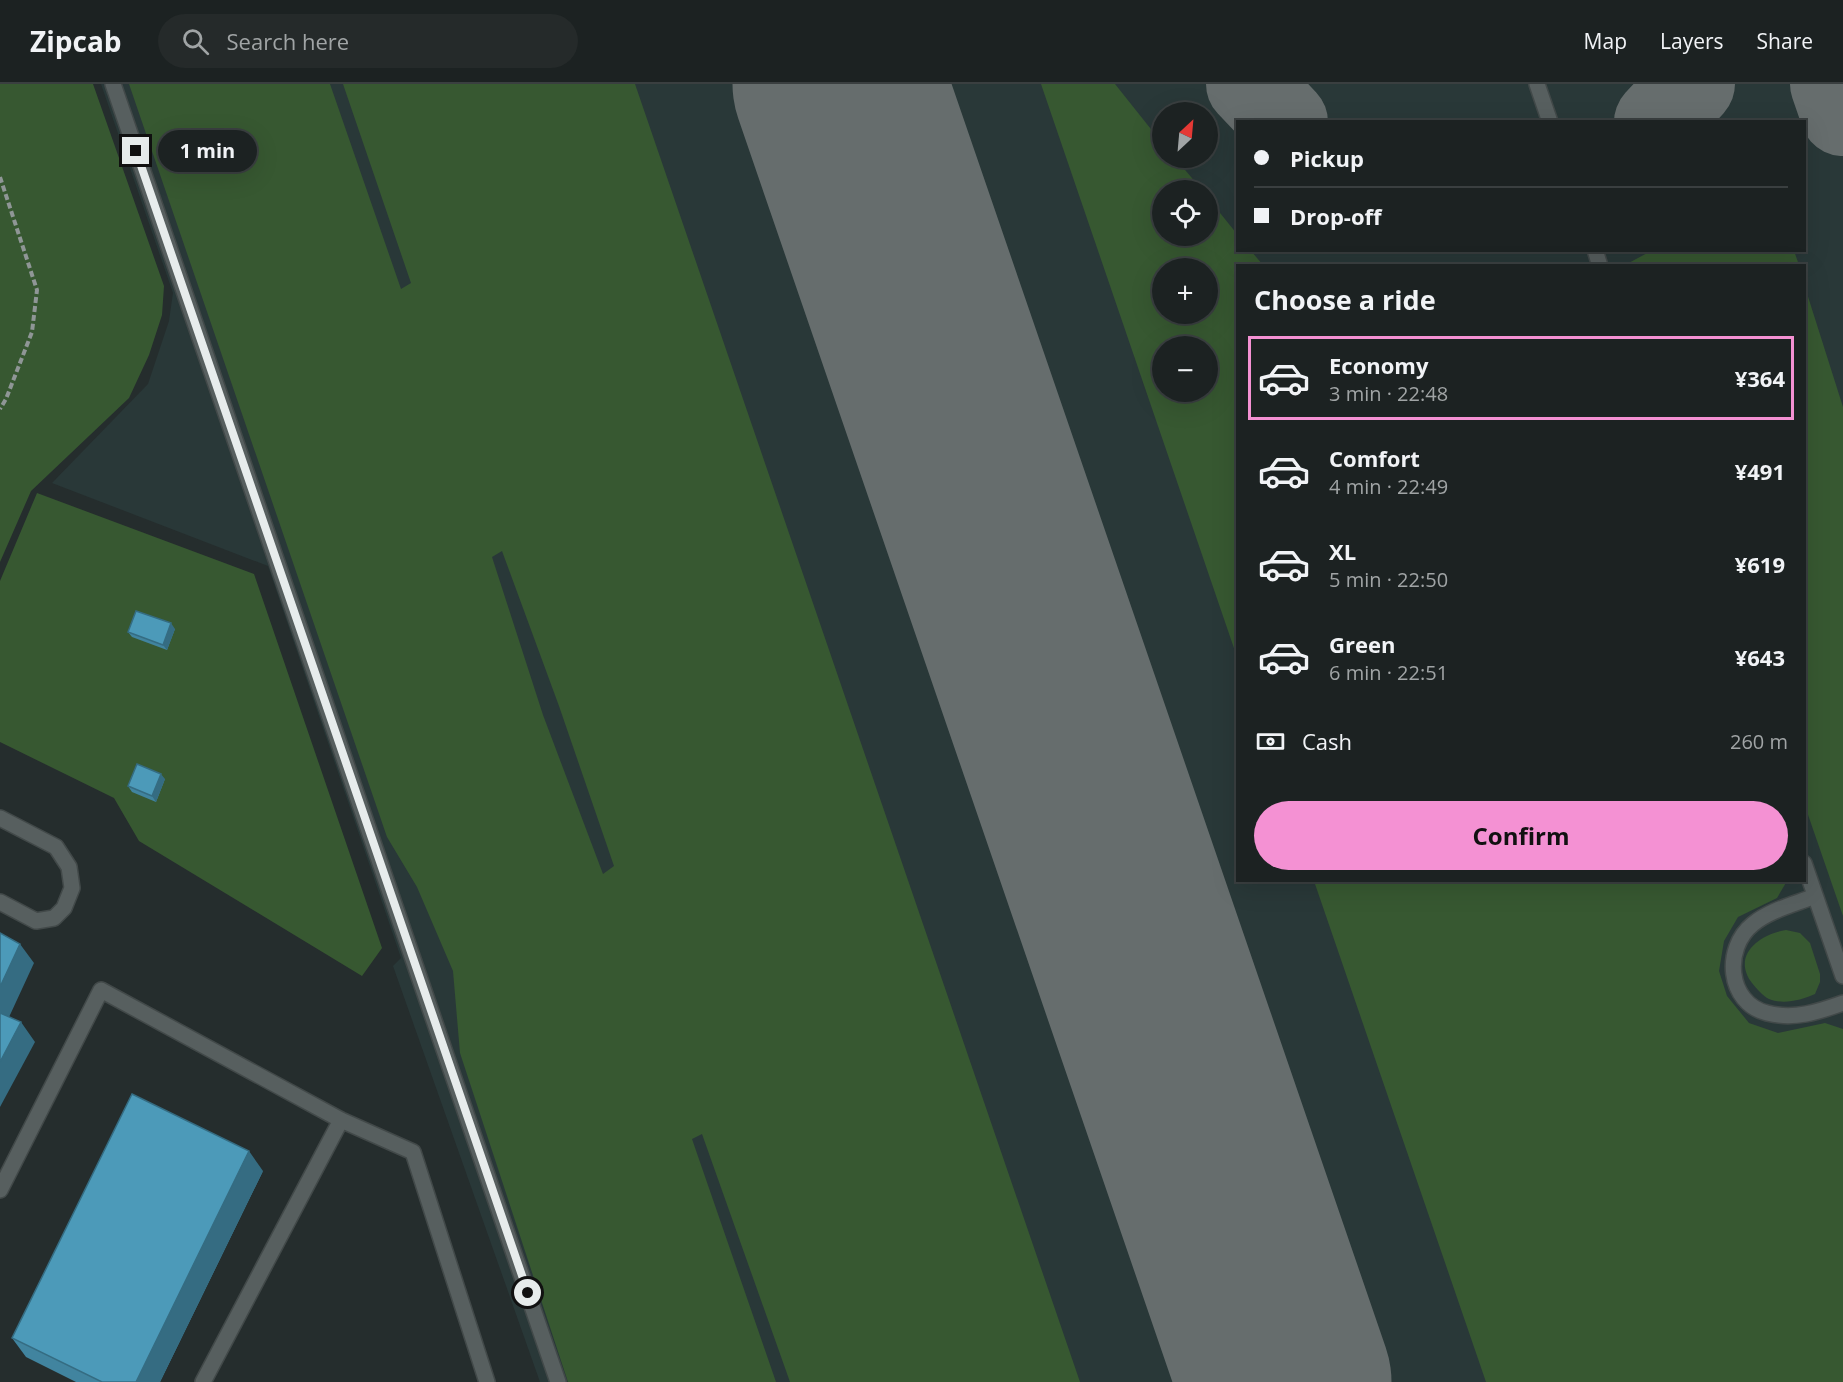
<!DOCTYPE html>
<html lang="en">
<head>
<meta charset="utf-8">
<style>
  :root { --surface:#1c2222; --page:#252a2a; --text:#f1f3f6; --muted:#a0a4a5; --line:#3a3f40; --accent:#f491d3 }
  body { margin:0; font-family:"Open Sans",sans-serif; background:var(--page); color:var(--text); height:100vh; display:flex; flex-direction:column; font-size:22px; white-space:nowrap }
  * { box-sizing:border-box; margin:0 }
  p { font-size:20px; color:var(--muted) }
  .icon { flex:none; width:33px; height:33px; fill:none; stroke:currentColor; stroke-width:2; stroke-linecap:round; stroke-linejoin:round }
  .map { position:relative; flex:1; overflow:hidden }
  .details { position:absolute; left:1236px; top:180px; width:570px; height:618px; display:flex; flex-direction:column; background:var(--surface); border-radius:0px; box-shadow:0 6px 24px #0002,0 0 0 2px var(--line) }
  .details>* { flex:none }
  .top-card { position:absolute; left:1236px; top:36px; width:570px; height:132px; border-radius:0px; box-shadow:0 6px 24px #0002,0 0 0 2px var(--line); display:grid; align-content:center; height:132px; padding:0 18px; background:var(--surface) }
  .needle { width:39px; rotate:26deg }
  .controls { position:absolute; left:1152px; top:18px; display:grid; gap:12px }
  .controls a { display:grid; place-items:center; width:66px; height:66px; border-radius:50%; background:var(--surface); box-shadow:0 6px 24px #0002,0 0 0 2px var(--line); font-size:30px }
  .end { position:absolute; width:27px; height:27px; margin:-14px; border:8px solid #e7ecec; background:#111; box-shadow:0 0 0 3px #111 }
  .from { border-radius:50% }
  .bubble { position:absolute; height:42px; border-radius:21px; background:var(--surface); box-shadow:0 6px 24px #0002,0 0 0 2px var(--line); font-size:20px; font-weight:700; line-height:42px; text-align:center }
  .top-card b { display:flex; align-items:center; gap:21px; height:57px; font-size:22px }
  .top-card b+b { border-top:2px solid var(--line) }
  .top-card i { width:15px; height:15px; background:var(--text) }
  ul { padding:0; list-style:none }
  li { display:flex; align-items:center; gap:18px; height:84px; margin:0 12px 9px; padding:0 6px; border:3px solid transparent; border-radius:0px }
  li div { flex:1 }
  li b { display:block; font-size:22px }
  li em { font-style:normal; font-weight:700 }
  li.selected { border-color:var(--accent) }
  li>.icon { width:54px; height:54px; stroke-width:1.5 }
  h2 { padding:0 18px; font-size:27px; line-height:72px }
  .pay { display:flex; align-items:center; gap:15px; height:66px; padding:0 18px; font-size:22px }
  .pay p { margin-inline-start:auto }
  .button { display:flex; gap:12px; margin-top:auto; padding:12px 18px }
  .button a { flex:1; height:69px; border-radius:36px; background:var(--accent); color:#111; font-size:24px; font-weight:700; line-height:69px; text-align:center }
  header { display:flex; align-items:center; gap:36px; box-sizing:border-box; height:84px; padding:0 30px; background:var(--surface); border-bottom:2px solid var(--line) }
  header strong { font-size:28px }
  nav { display:flex; gap:33px; margin-inline-start:auto; font-size:21px }
  .search { width:420px; height:54px; background:var(--page); display:flex; align-items:center; gap:15px; box-sizing:border-box; padding:0 21px; border-radius:33px; color:var(--muted); font-size:22px }
  .map>svg:first-child { display:block }
</style>
</head>
<body>
<header>
<strong>Zipcab</strong>
<div class="search"><svg class="icon" aria-label="search" viewBox="0 0 24 24"><circle cx="10" cy="10" r="6"/><path d="M15 15l6 6"/></svg>Search here</div>
<nav><a>Map</a><a>Layers</a><a>Share</a></nav>
</header>
<div class="map">
<svg width="1843" height="1298" viewBox="0 0 1843 1298">
  <rect width="100%" height="100%" fill="#252d2d"/>
  <!-- built -->
  <path fill="#293838" fill-rule="evenodd" d="M 101,0 L 1843,0 L 1843,1298 L 540,1298 L 393,882 L 401,874 L 268,482 L 52,399 L 148,300 L 169,237 L 173,209 ZM 1162,28 L 1208,28 L 1208,74 L 1162,74 ZM 1238,38 L 1804,38 L 1804,166 L 1238,166 ZM 1162,106 L 1208,106 L 1208,152 L 1162,152 ZM 1238,182 L 1804,182 L 1804,796 L 1238,796 ZM 1162,184 L 1208,184 L 1208,230 L 1162,230 ZM 1162,262 L 1208,262 L 1208,308 L 1162,308 Z"/>
  <!-- green -->
  <path fill="#375831" fill-rule="evenodd" d="M 0,0 L 93,0 L 164,202 L 162,231 L 149,271 L 129,314 L 31,407 L 0,478 Z
    M 129,0 L 330,0 L 401,205 L 411,199 L 343,0 L 635,0 L 1080,1298 L 790,1298 L 702,1050 L 692,1055 L 776,1298 L 568,1298 L 460,969 L 453,887 L 417,803 L 387,753 ZM 502,467 L 559,622 L 614,782 L 603,790 L 543,631 L 492,473 Z
    M 1041,0 L 1115,0 L 1162,59 L 1162,74 L 1175,74 L 1202,106 L 1162,106 L 1162,152 L 1208,152 L 1208,114 L 1237,150 L 1238,166 L 1251,167 L 1263,181 L 1238,182 L 1237,573 ZM 1208,184 L 1208,230 L 1162,230 L 1162,184 ZM 1208,262 L 1208,308 L 1162,308 L 1162,262 Z
    M 1651,167 L 1794,167 L 1799,181 L 1625,181 Z
    M 1804,200 L 1843,323 L 1843,832 L 1805,722 Z
    M 37,409 L 254,490 L 382,864 L 362,892 L 139,757 L 114,714 L 0,658 L 0,497 Z
    M 1314,797 L 1787,797 L 1777,814 L 1738,833 L 1724,857 L 1719,887 L 1727,912 L 1749,939 L 1778,949 L 1825,939 L 1843,945 L 1843,1298 L 1486,1298 Z
    M 1786,846 L 1800,849 L 1810,859 L 1820,890 L 1820,898 L 1815,910 C 1801,916 1784,921 1769,915 C 1763,912 1756,904 1752,899 C 1731,871 1760,850 1786,846 Z"/>
  <g fill="none" stroke-linecap="round" stroke-linejoin="round">
    <!-- taxiway -->
    <path stroke="#666d6d" stroke-width="86" d="M 1249,0 L 1285,38
      M 1833,0 L 1843,29
      M 1657,38 L 1692,0"/>
    <!-- runway -->
    <path stroke="#666d6d" stroke-width="213" d="M 839,0 L 1285,1298"/>
    <!-- service casing -->
    <g stroke="#424949" stroke-width="18">
      <path id="service" d="M 113,0 L 558,1298
        M 1537,0 L 1550,38
        M 1595,166 L 1600,182
        M 0,734 L 56,763 L 69,783 L 72,804 L 64,824 L 54,834 L 36,837 L 0,818
        M 1804,779 L 1843,892
        M 1815,812 C 1795,820 1770,826 1753,840 C 1723,864 1727,919 1767,929 C 1794,936 1818,928 1843,919
        M 0,1106 L 101,906 L 341,1036 L 413,1068 L 487,1298
        M 203,1298 L 341,1036"/>
    </g>
    <!-- path -->
    <path stroke="#8f9696" stroke-width="4" stroke-dasharray="6 3" stroke-linecap="butt" d="M 0,93 L 37,206 L 32,248 L 6,315 L 0,325"/>
    <!-- service -->
    <use href="#service" stroke="#575f5f" stroke-width="15"/>
  </g>
  <!-- wall -->
  <path fill="#41849f" d="M 175,545 L 167,566 L 132,553 L 128,548 Z
    M 165,695 L 156,718 L 132,708 L 128,702 Z
    M 263,1087 L 160,1298 L 76,1298 L 26,1273 L 12,1254 Z"/>
  <!-- shaded-wall -->
  <path fill="#356c82" d="M 171,539 L 175,545 L 167,566 L 163,561 Z
    M 161,690 L 165,695 L 156,718 L 152,712 Z
    M 20,860 L 34,879 L 4,944 L 0,939 L 0,903 Z
    M 21,938 L 35,958 L 0,1023 L 0,978 Z
    M 249,1067 L 263,1087 L 160,1298 L 136,1298 Z"/>
  <!-- building -->
  <path fill="#4c9ab9" stroke="#356c82" stroke-width="1.5" d="M 136,527 L 171,539 L 163,561 L 128,548 Z
    M 137,680 L 161,690 L 152,712 L 128,702 Z
    M 0,849 L 20,860 L 0,903 Z
    M 0,929 L 21,938 L 0,978 Z
    M 132,1010 L 249,1067 L 136,1298 L 102,1298 L 12,1254 Z"/>
  <g fill="none" stroke-linecap="round" stroke-linejoin="round">
    <!-- route -->
    <path stroke="#e7ecec" stroke-width="8" d="M 136,67 L 528,1209"/>
  </g>
</svg>
<div class="controls">
<a><svg class="needle" viewBox="-14 -14 28 28"><path d="M0-13l5 13h-10z" fill="#e53935"/><path d="M0 13l5-13h-10z" fill="#a0a4a5"/></svg></a>
<a><svg class="icon" aria-label="locate" viewBox="0 0 24 24"><circle cx="12" cy="12" r="6"/><path d="M12 2v4M12 18v4M2 12h4M18 12h4"/></svg></a>
<a>+</a>
<a>−</a>
</div>
<i class="end from" style="left:528px;top:1209px"></i>
<i class="end" style="left:136px;top:67px"></i>
<div class="bubble" style="left:158px;top:46px;width:99px">1 min</div>
<div class="top-card">
<b><i class="from"></i>Pickup</b>
<b><i></i>Drop-off</b>
</div>
<section class="details">
<h2>Choose a ride</h2>
<ul>
<li class="selected"><svg class="icon" aria-label="car" viewBox="0 0 24 24"><path d="M5 17H2v-5l4-1 3-4h7l3 4 3 1v5h-3M9 17h6M6 11h13"/><circle cx="7" cy="17" r="2"/><circle cx="17" cy="17" r="2"/></svg><div><b>Economy</b><p>3 min · 22:48</p></div><em>¥364</em></li>
<li><svg class="icon" aria-label="car" viewBox="0 0 24 24"><path d="M5 17H2v-5l4-1 3-4h7l3 4 3 1v5h-3M9 17h6M6 11h13"/><circle cx="7" cy="17" r="2"/><circle cx="17" cy="17" r="2"/></svg><div><b>Comfort</b><p>4 min · 22:49</p></div><em>¥491</em></li>
<li><svg class="icon" aria-label="car" viewBox="0 0 24 24"><path d="M5 17H2v-5l4-1 3-4h7l3 4 3 1v5h-3M9 17h6M6 11h13"/><circle cx="7" cy="17" r="2"/><circle cx="17" cy="17" r="2"/></svg><div><b>XL</b><p>5 min · 22:50</p></div><em>¥619</em></li>
<li><svg class="icon" aria-label="car" viewBox="0 0 24 24"><path d="M5 17H2v-5l4-1 3-4h7l3 4 3 1v5h-3M9 17h6M6 11h13"/><circle cx="7" cy="17" r="2"/><circle cx="17" cy="17" r="2"/></svg><div><b>Green</b><p>6 min · 22:51</p></div><em>¥643</em></li>
</ul>
<div class="pay"><svg class="icon" aria-label="cash" viewBox="0 0 24 24"><path d="M3 7h18v10H3z"/><circle cx="12" cy="12" r="2"/></svg>Cash<p>260 m</p></div>
<div class="button"><a>Confirm</a></div>
</section>
</div>
</body>
</html>
